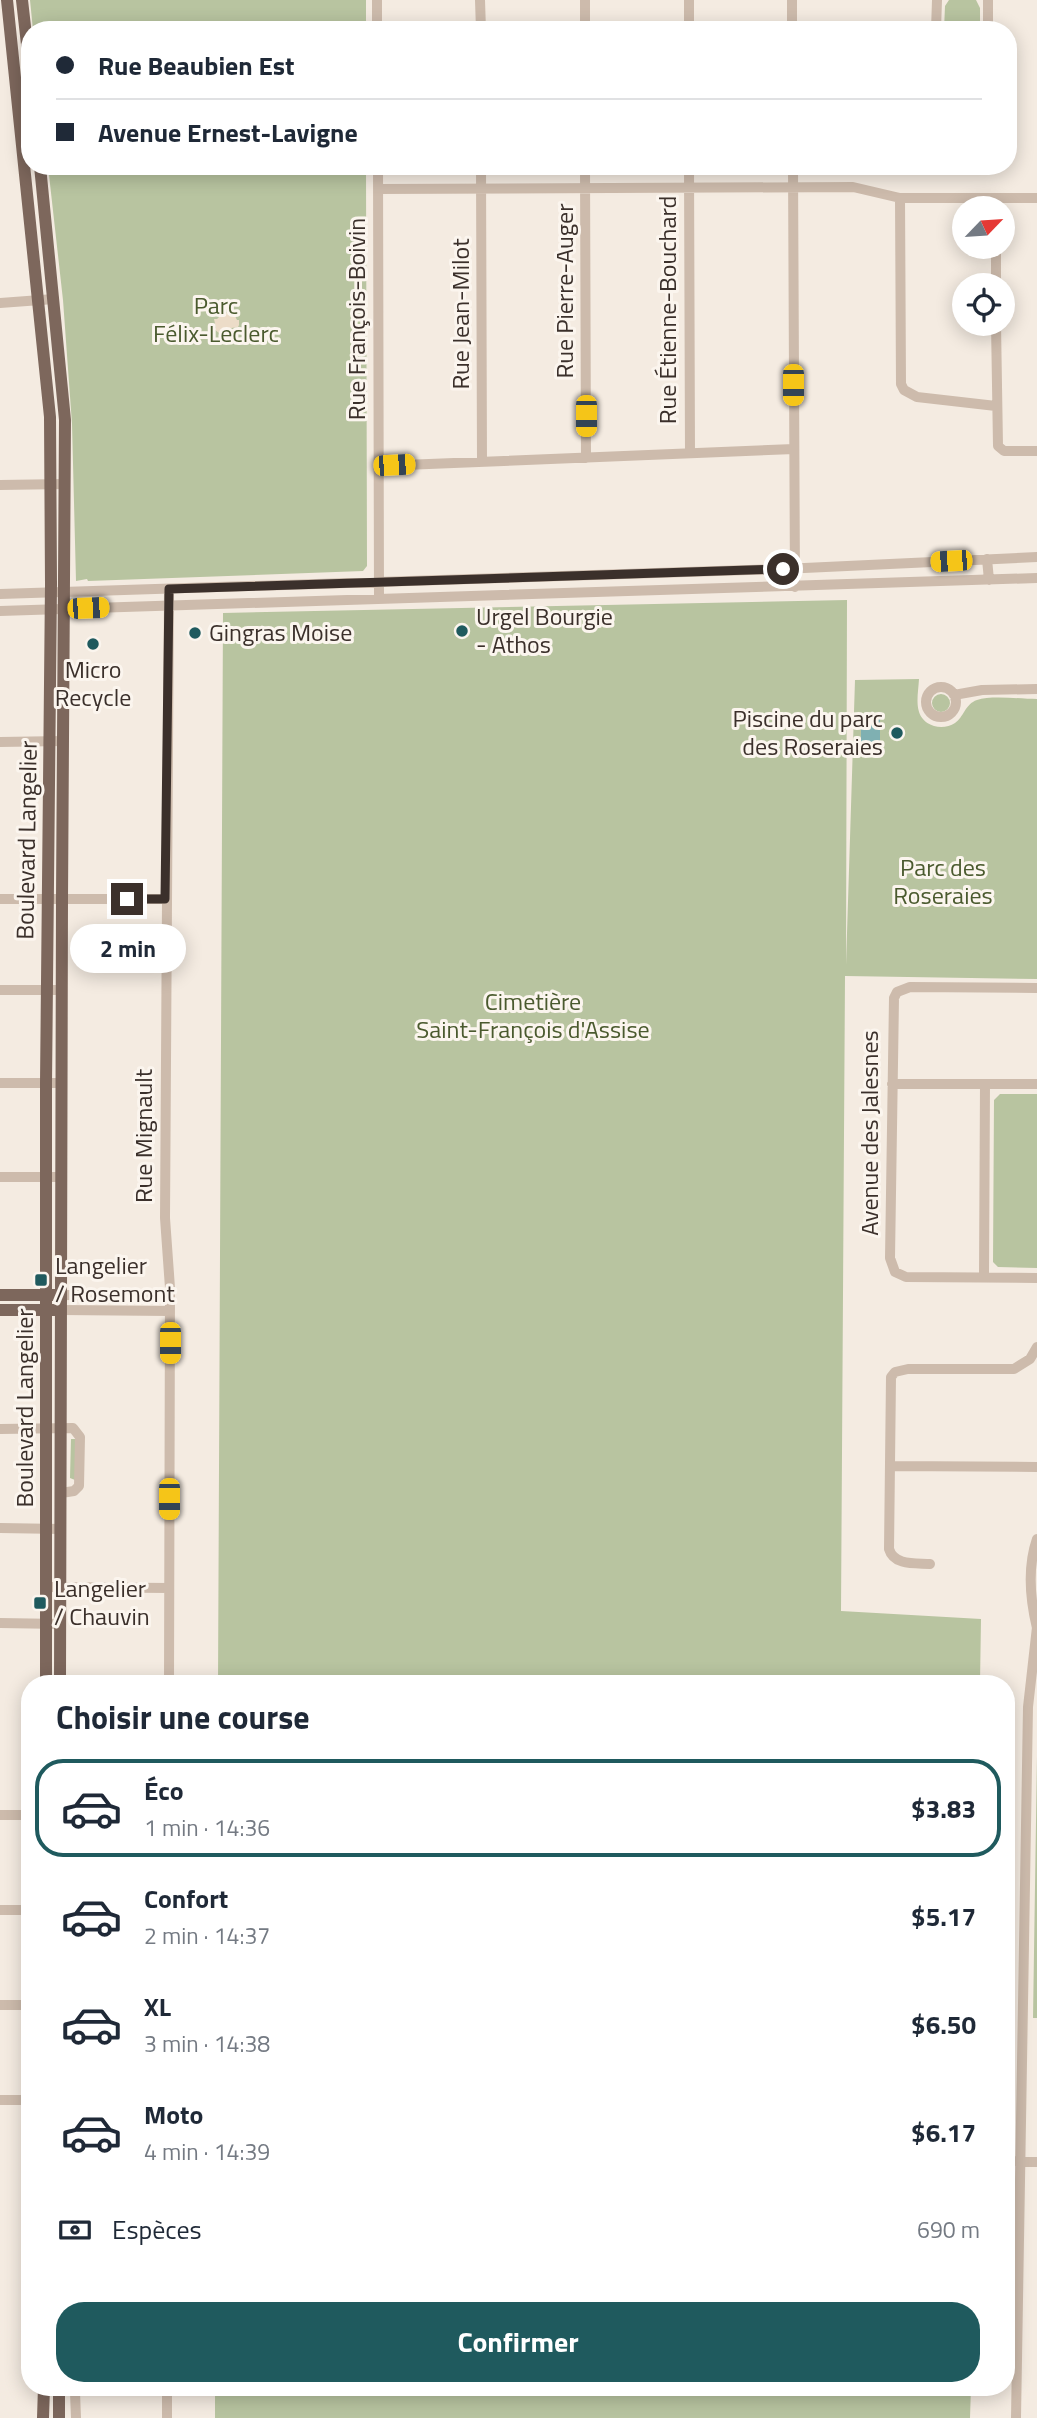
<!DOCTYPE html>
<html lang="fr">
<head>
<meta charset="utf-8">
<style>
  :root { --surface:#fff; --page:#f6f6f7; --text:#1f2937; --muted:#747a83; --line:#e0e1e3; --accent:#1f5a5e }
  body { margin:0; font-family:"Titillium Web",sans-serif; background:var(--page); color:var(--text); height:100vh; display:flex; flex-direction:column; font-size:26px; white-space:nowrap }
  * { box-sizing:border-box; margin:0 }
  p { font-size:23px; color:var(--muted) }
  .icon { flex:none; width:38px; height:38px; fill:none; stroke:currentColor; stroke-width:2; stroke-linecap:round; stroke-linejoin:round }
  .map { position:relative; flex:1; overflow:hidden }
  .drawer { position:absolute; left:21px; top:1675px; width:994px; height:721px; display:flex; flex-direction:column; background:var(--surface); border-radius:28px; box-shadow:0 4px 18px #0003 }
  .drawer>* { flex:none }
  .top-card { position:absolute; left:21px; top:21px; width:996px; height:154px; border-radius:28px; box-shadow:0 4px 18px #0003; display:grid; align-content:center; height:154px; padding:0 35px; background:var(--surface) }
  .needle { width:46px; rotate:65deg }
  .fabs { position:absolute; left:952px; top:196px; display:grid; gap:14px }
  .fabs a { display:grid; place-items:center; width:63px; height:63px; border-radius:50%; background:var(--surface); box-shadow:0 4px 18px #0003; font-size:35px }
  .end { position:absolute; width:32px; height:32px; margin:-16px; border:9px solid #3b302b; background:#fff; box-shadow:0 0 0 4px #fff }
  .from { border-radius:50% }
  .bubble { position:absolute; height:49px; border-radius:24px; background:var(--surface); box-shadow:0 4px 18px #0003; font-size:23px; font-weight:700; line-height:49px; text-align:center }
  .car { position:absolute; width:21px; height:42px; margin:-21px -10px; border-radius:9px; box-shadow:0 0 5px 2px #0007; background:linear-gradient(#f5c518 24%,#345 0 40%,#f5c518 0 76%,#345 0 86%,#f5c518 0) }
  .top-card b { display:flex; align-items:center; gap:24px; height:66px; font-size:26px }
  .top-card b+b { border-top:2px solid var(--line) }
  .top-card i { width:18px; height:18px; background:var(--text) }
  ul { padding:0; list-style:none }
  li { display:flex; align-items:center; gap:21px; height:98px; margin:0 14px 10px; padding:0 21px; border:4px solid transparent; border-radius:28px }
  li div { flex:1 }
  li b { display:block; font-size:26px }
  li em { font-style:normal; font-weight:700 }
  li.on { border-color:var(--accent) }
  li>.icon { width:63px; height:63px; stroke-width:1.5 }
  h2 { padding:0 35px; font-size:32px; line-height:84px }
  .pay { display:flex; align-items:center; gap:18px; height:77px; padding:0 35px; font-size:26px }
  .pay p { margin-inline-start:auto }
  .button { display:flex; gap:14px; margin-top:auto; padding:14px 35px }
  .button a { flex:1; height:80px; border-radius:28px; background:var(--accent); color:#fff; font-size:28px; font-weight:700; line-height:80px; text-align:center }
  .map>svg:first-child { display:block }
</style>
</head>
<body>
<div class="map">
<svg width="1037" height="2418" viewBox="0 0 1037 2418">
  <rect width="100%" height="100%" fill="#f4ebe1"/>
  <!-- green -->
  <path fill="#b8c4a0" d="M 30,0 L 366,0 L 366,30 L 33,30 Z
    M 949,0 L 976,0 L 980,8 L 980,30 L 944,30 L 945,6 Z
    M 48,166 L 366,166 L 367,566 L 363,571 L 88,581 L 87,579 L 76,581 L 72,424 L 63,300 Z
    M 847,600 L 846,965 L 855,680 L 919,679 C 918,697 912,719 934,726 C 941,728 949,727 955,723 C 964,717 965,704 977,700 C 991,695 1021,699 1037,699 L 1037,979 L 845,976 L 841,1611 L 981,1619 L 980,1683 L 218,1684 L 223,613 Z
    M932 703a9 9 0 1 1 18 0a9 9 0 1 1-18 0Z
    M 1000,1094 L 1037,1094 L 1037,1268 L 998,1267 L 993,1262 L 994,1100 Z
    M 71,1439 L 75,1439 L 75,1480 L 70,1478 Z
    M 1037,1756 L 1037,2018 L 1033,2018 Z
    M 215,2387 L 971,2387 L 970,2418 L 215,2418 Z"/>
  <!-- plaza -->
  <path fill="#ecdcc8" d="M 224,312 L 232,315 L 234,314 L 237,320 L 239,320 L 239,325 L 238,327 L 225,329 L 219,333 L 214,329 L 216,328 L 214,319 L 217,319 Z"/>
  <!-- water -->
  <path fill="#7fb0b2" d="M 861,716 L 880,716 L 880,751 L 861,751 Z"/>
  <g fill="none" stroke-linecap="round" stroke-linejoin="round">
    <!-- minor -->
    <path stroke="#cdbbac" stroke-width="10" d="M 377,0 L 377,30
      M 480,0 L 481,30
      M 585,0 L 585,30
      M 689,0 L 689,30
      M 792,0 L 792,30
      M 988,0 L 988,30
      M 936,30 L 937,0
      M 378,166 L 379,598
      M 481,166 L 482,462
      M 585,166 L 586,458
      M 689,166 L 690,453
      M 793,166 L 795,587
      M 378,189 L 853,187 L 900,198 L 1037,198
      M 900,198 L 901,384 L 904,390 L 917,397 L 996,406
      M 996,208 L 996,198
      M 996,285 L 996,247
      M 0,303 L 54,299
      M 996,324 L 998,446 L 1004,451 L 1037,451
      M 379,466 L 794,449
      M 0,485 L 65,484
      M 987,559 L 989,580
      M 169,589 L 165,1218 L 170,1288 L 169,1684
      M 0,594 L 783,569 L 1037,557
      M 0,611 L 1037,578
      M926 702a15 15 0 1 1 30 0a15 15 0 1 1-30 0Z
      M 954,695 L 982,690 L 1037,689
      M 0,742 L 63,741
      M 0,899 L 165,899
      M 1037,988 L 910,987 L 897,992 L 894,998 L 890,1258 L 895,1272 L 906,1277 L 1037,1278
      M 0,990 L 62,990
      M 0,1083 L 61,1083
      M 892,1084 L 1037,1084
      M 0,1177 L 61,1177
      M 984,1277 L 985,1084
      M 62,1295 L 170,1296
      M 62,1310 L 170,1311
      M 0,1429 L 73,1428 L 80,1437 L 79,1486 L 74,1491 L 61,1493
      M 890,1466 L 1037,1467
      M 0,1528 L 61,1529
      M 930,1564 C 916,1563 894,1566 889,1549 L 891,1377 L 895,1372 L 908,1369 L 1014,1369 L 1030,1359 L 1037,1347
      M 46,1587 L 169,1588
      M 0,1623 L 61,1624
      M 1037,1628 C 1030,1599 1027,1568 1037,1539
      M 0,1815 L 30,1815
      M 0,1910 L 30,1910
      M 0,2005 L 30,2005
      M 0,2100 L 30,2100
      M 1006,2161 L 1037,2162
      M 60,2387 L 71,2388 L 75,2392 L 76,2418
      M 167,2418 L 167,2387
      M 1016,2418 L 1028,1707 L 1037,1627"/>
    <!-- major -->
    <path stroke="#7d675c" stroke-width="12" d="M 7,0 L 50,417 L 51,584 L 46,1083 L 46,1684
      M 22,0 L 30,71
      M 40,166 L 65,420 L 62,899 L 60,1684
      M 0,1295 L 55,1295
      M 0,1310 L 55,1310
      M 43,2418 L 44,2387
      M 59,2418 L 59,2387"/>
  </g>
  <g fill="none" stroke-linecap="round" stroke-linejoin="round">
    <!-- route -->
    <path stroke="#3b302b" stroke-width="9" d="M 127,899 L 165,899 L 169,589 L 783,569"/>
  </g>
  <!-- markers -->
  <g fill="#1f5a5e" stroke="#fbf5ee" stroke-width="2.5">
    <circle cx="462" cy="631" r="7"/>
    <circle cx="195" cy="633" r="7"/>
    <circle cx="93" cy="644" r="7"/>
    <circle cx="897" cy="733" r="7"/>
    <rect x="34" y="1273" width="14" height="14" rx="3.5"/>
    <rect x="33" y="1596" width="14" height="14" rx="3.5"/>
  </g>
  <g text-anchor="middle" stroke-width="6" stroke-linejoin="round" paint-order="stroke">
    <!-- street labels -->
    <g font-size="24" fill="#3b302b" stroke="#fbf5ee">
      <text transform="translate(565 291) rotate(-90)" y="8">Rue Pierre-Auger</text>
      <text transform="translate(668 310) rotate(-90)" y="8">Rue Étienne-Bouchard</text>
      <text transform="translate(461 314) rotate(-90)" y="8">Rue Jean-Milot</text>
      <text transform="translate(357 319) rotate(-90)" y="8">Rue François-Boivin</text>
      <text transform="translate(27 840) rotate(-89)" y="8">Boulevard Langelier</text>
      <text transform="translate(870 1133) rotate(-90)" y="8">Avenue des Jalesnes</text>
      <text transform="translate(144 1136) rotate(-90)" y="8">Rue Mignault</text>
      <text transform="translate(25 1408) rotate(-90)" y="8">Boulevard Langelier</text>
    </g>
    <!-- park labels -->
    <g font-size="24" fill="#4a5a2e" stroke="#fbf5ee">
      <text x="216" y="314">Parc<tspan x="216" dy="28">Félix-Leclerc</tspan></text>
      <text x="943" y="876">Parc des<tspan x="943" dy="28">Roseraies</tspan></text>
      <text x="533" y="1010">Cimetière<tspan x="533" dy="28">Saint-François d'Assise</tspan></text>
    </g>
    <!-- poi labels -->
    <g font-size="24" fill="#3b302b" stroke="#fbf5ee" text-anchor="start">
      <text x="476" y="625">Urgel Bourgie<tspan x="476" dy="28">- Athos</tspan></text>
      <text x="209" y="641">Gingras Moise</text>
      <text x="93" y="678" text-anchor="middle">Micro<tspan x="93" dy="28">Recycle</tspan></text>
      <text x="883" y="727" text-anchor="end">Piscine du parc<tspan x="883" dy="28">des Roseraies</tspan></text>
      <text x="55" y="1274">Langelier<tspan x="55" dy="28">/ Rosemont</tspan></text>
      <text x="54" y="1597">Langelier<tspan x="54" dy="28">/ Chauvin</tspan></text>
    </g>
  </g>
</svg>
<div class="fabs">
<a><svg class="needle" viewBox="-14 -14 28 28"><path d="M0-13l5 13h-10z" fill="#e53935"/><path d="M0 13l5-13h-10z" fill="#747a83"/></svg></a>
<a><svg class="icon" aria-label="locate" viewBox="0 0 24 24"><circle cx="12" cy="12" r="6"/><path d="M12 2v4M12 18v4M2 12h4M18 12h4"/></svg></a>
</div>
<i class="end from" style="left:783px;top:569px"></i>
<i class="end" style="left:127px;top:899px"></i>
<div class="bubble" style="left:70px;top:924px;width:116px">2 min</div>
<i class="car" style="left:793px;top:385px;rotate:180deg"></i>
<i class="car" style="left:586px;top:416px;rotate:180deg"></i>
<i class="car" style="left:394px;top:465px;rotate:87deg"></i>
<i class="car" style="left:951px;top:561px;rotate:267deg"></i>
<i class="car" style="left:88px;top:608px;rotate:88deg"></i>
<i class="car" style="left:170px;top:1343px;rotate:180deg"></i>
<i class="car" style="left:169px;top:1499px;rotate:180deg"></i>
<div class="top-card">
<b><i class="from"></i>Rue Beaubien Est</b>
<b><i></i>Avenue Ernest-Lavigne</b>
</div>
<section class="drawer">
<h2>Choisir une course</h2>
<ul>
<li class="on"><svg class="icon" aria-label="car" viewBox="0 0 24 24"><path d="M5 17H2v-5l4-1 3-4h7l3 4 3 1v5h-3M9 17h6M6 11h13"/><circle cx="7" cy="17" r="2"/><circle cx="17" cy="17" r="2"/></svg><div><b>Éco</b><p>1 min · 14:36</p></div><em>$3.83</em></li>
<li><svg class="icon" aria-label="car" viewBox="0 0 24 24"><path d="M5 17H2v-5l4-1 3-4h7l3 4 3 1v5h-3M9 17h6M6 11h13"/><circle cx="7" cy="17" r="2"/><circle cx="17" cy="17" r="2"/></svg><div><b>Confort</b><p>2 min · 14:37</p></div><em>$5.17</em></li>
<li><svg class="icon" aria-label="car" viewBox="0 0 24 24"><path d="M5 17H2v-5l4-1 3-4h7l3 4 3 1v5h-3M9 17h6M6 11h13"/><circle cx="7" cy="17" r="2"/><circle cx="17" cy="17" r="2"/></svg><div><b>XL</b><p>3 min · 14:38</p></div><em>$6.50</em></li>
<li><svg class="icon" aria-label="car" viewBox="0 0 24 24"><path d="M5 17H2v-5l4-1 3-4h7l3 4 3 1v5h-3M9 17h6M6 11h13"/><circle cx="7" cy="17" r="2"/><circle cx="17" cy="17" r="2"/></svg><div><b>Moto</b><p>4 min · 14:39</p></div><em>$6.17</em></li>
</ul>
<div class="pay"><svg class="icon" aria-label="cash" viewBox="0 0 24 24"><path d="M3 7h18v10H3z"/><circle cx="12" cy="12" r="2"/></svg>Espèces<p>690 m</p></div>
<div class="button"><a>Confirmer</a></div>
</section>
</div>
</body>
</html>
